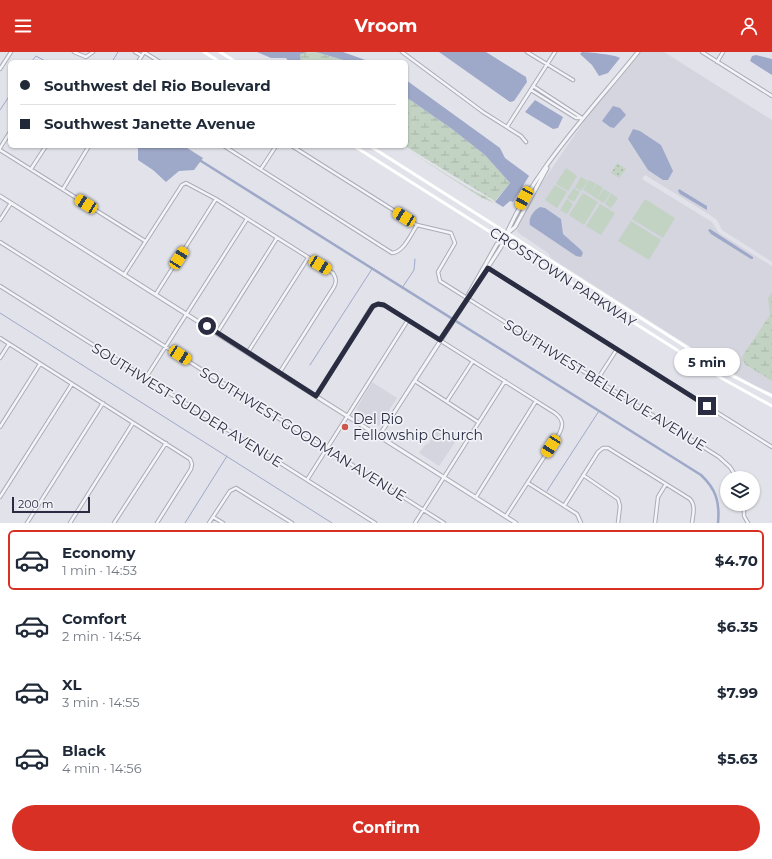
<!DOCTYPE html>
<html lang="en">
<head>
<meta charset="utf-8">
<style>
  :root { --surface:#fff; --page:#f2f2f3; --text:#1f2937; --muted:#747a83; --line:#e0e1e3; --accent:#d93025 }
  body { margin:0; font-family:Montserrat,sans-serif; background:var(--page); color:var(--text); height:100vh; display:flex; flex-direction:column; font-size:15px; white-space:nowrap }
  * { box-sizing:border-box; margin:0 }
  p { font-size:13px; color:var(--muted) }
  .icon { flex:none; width:22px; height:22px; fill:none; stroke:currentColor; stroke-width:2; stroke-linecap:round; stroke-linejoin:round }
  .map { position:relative; height:471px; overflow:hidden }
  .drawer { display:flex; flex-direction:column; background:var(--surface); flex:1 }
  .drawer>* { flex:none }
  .banner { position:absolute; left:8px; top:8px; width:400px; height:88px; border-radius:6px; box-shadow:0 1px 3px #0004; display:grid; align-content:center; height:88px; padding:0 12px; background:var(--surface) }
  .fabs { position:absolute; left:720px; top:419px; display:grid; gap:8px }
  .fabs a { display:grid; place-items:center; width:40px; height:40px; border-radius:50%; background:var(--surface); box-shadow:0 1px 3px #0004; font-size:20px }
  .scale { position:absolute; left:12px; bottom:10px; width:78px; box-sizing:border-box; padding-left:4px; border:2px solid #2a2d41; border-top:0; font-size:11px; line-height:14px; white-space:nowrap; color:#2a2d41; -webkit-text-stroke:3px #f1f2f7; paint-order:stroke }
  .end { position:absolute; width:18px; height:18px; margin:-9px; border:5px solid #2a2d41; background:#fff; box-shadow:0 0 0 2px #fff }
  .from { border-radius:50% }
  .bubble { position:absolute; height:28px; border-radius:14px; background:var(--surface); box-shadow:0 1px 3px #0004; font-size:13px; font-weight:700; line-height:28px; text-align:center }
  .car { position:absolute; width:12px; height:24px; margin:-12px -6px; border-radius:5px; box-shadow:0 0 3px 1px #0007; background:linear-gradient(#f5c518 24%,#345 0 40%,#f5c518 0 76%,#345 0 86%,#f5c518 0) }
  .banner b { display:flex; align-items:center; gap:14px; height:38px; font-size:15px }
  .banner b+b { border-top:1px solid var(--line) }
  .banner i { width:10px; height:10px; background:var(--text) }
  ul { padding:7px 0 0; list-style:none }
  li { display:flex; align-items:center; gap:12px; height:60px; margin:0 8px 6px; padding:0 4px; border:2px solid transparent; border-radius:6px }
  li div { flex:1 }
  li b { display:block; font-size:15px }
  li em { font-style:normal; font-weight:700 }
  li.selected { border-color:var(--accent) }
  li>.icon { width:36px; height:36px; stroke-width:1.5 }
  .button { display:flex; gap:8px; margin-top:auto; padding:8px 12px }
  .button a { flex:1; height:46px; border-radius:24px; background:var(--accent); color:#fff; font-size:16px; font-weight:700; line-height:46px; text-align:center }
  header { display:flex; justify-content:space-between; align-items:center; height:52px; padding:0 12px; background:var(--accent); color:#fff; font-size:18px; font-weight:700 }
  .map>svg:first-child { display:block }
</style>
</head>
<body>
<header><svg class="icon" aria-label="menu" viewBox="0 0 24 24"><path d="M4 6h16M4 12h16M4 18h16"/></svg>Vroom<svg class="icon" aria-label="person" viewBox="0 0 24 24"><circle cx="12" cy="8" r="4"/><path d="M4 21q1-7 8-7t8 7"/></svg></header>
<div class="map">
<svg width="772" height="471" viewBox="0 0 772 471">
  <defs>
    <pattern id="green-dots" width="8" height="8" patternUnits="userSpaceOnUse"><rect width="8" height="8" fill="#c3d3c3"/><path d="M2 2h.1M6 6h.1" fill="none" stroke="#a8b5a9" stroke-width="1.8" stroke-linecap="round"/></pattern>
    <pattern id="wetland-marsh" width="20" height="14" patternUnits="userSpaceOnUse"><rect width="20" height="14" fill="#c3d3c3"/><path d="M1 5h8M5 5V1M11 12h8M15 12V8" fill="none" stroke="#a8b5a9"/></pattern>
  </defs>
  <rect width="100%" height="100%" fill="#e2e3ea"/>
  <!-- built -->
  <path fill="#d4d5df" d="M 641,0 L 664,0 L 772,68 L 772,210 L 722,178 L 717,168 L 710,163 L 645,123 L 642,127 L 712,170 L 719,181 L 772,214 L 772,341 L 755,334 L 708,306 L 551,206 L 548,201 L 517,180 L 518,175 L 536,139 L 585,68 Z
    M 372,330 L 397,346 L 379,374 L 357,360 L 358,358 L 356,357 Z
    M 440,374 L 458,386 L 439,414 L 419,401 L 424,394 L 429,391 Z"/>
  <!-- green -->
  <path fill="url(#green-dots)" d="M 617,111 L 626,117 L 619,126 L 611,121 Z"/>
  <!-- wetland -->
  <path fill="url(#wetland-marsh)" d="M 316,0 L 350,10 L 301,10 L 300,2 L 302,1 Z
    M 406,45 L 452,77 L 485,103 L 510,131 L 495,149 L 405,94 Z
    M 401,94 L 470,137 L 486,145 L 494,151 L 482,146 Z
    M 772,240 L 772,329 L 746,313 L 742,308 L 743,303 L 770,263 L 768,246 Z"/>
  <!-- pitch -->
  <path fill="#c3d3c3" d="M 566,116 L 577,124 L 568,139 L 556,132 Z
    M 581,125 L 588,129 L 581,139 L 575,135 Z
    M 589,128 L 596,132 L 590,142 L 583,138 Z
    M 597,132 L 603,136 L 597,147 L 590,142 Z
    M 555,133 L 567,140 L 557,156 L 545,148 Z
    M 574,136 L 580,140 L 574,150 L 567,146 Z
    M 604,137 L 610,141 L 604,151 L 597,147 Z
    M 583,141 L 598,150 L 584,173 L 569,163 Z
    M 611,141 L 618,146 L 611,156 L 605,152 Z
    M 567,147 L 573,152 L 567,162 L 560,158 Z
    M 645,147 L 675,166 L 663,186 L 632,167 Z
    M 600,152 L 615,161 L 601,183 L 586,174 Z
    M 631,169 L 661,188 L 649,208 L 618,189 Z"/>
  <!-- water -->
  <path fill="#9ea8c8" d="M 257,0 L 308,0 L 300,2 L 301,10 L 289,10 L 286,6 L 271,6 Z
    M 316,0 L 343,0 L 371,10 L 350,10 Z
    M 439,0 L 486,0 L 526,25 L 527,30 L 514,49 L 510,50 Z
    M 582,0 C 588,0 617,3 620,6 L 608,21 L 599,24 L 592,13 L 580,2 Z
    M 756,3 L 772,7 L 772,23 L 750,9 L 752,4 Z
    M 406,28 L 500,96 L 505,106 L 528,123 L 529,124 L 513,150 L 510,149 L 503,155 L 495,150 L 510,131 L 485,103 L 452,77 L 406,45 Z
    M 535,48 L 563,65 L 558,76 L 553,77 L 525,60 Z
    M 613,54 L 620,56 L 626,63 L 614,76 L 610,75 L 602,69 Z
    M 633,77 L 640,79 L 661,93 L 673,119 L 668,128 L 663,128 L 648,118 L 628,87 Z
    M 138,94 L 184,94 L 203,106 L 194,118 L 179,119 L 166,130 L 153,118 L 138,108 Z
    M 679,137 L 707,154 L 707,158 L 680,142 L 678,139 Z
    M 540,155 L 545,156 L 561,167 L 563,182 L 581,198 L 583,201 L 581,205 L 576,204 L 530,173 C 528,166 534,158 540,155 Z
    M 710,177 L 753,205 L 753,207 L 751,207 L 711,182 L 708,178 Z"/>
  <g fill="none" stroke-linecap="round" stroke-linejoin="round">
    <!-- stream -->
    <path stroke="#9ea8c8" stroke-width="1" d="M 31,10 L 36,4 L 47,10
      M 112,10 L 118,0
      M 0,58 L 10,43
      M 402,236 L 414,218 L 415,207
      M 0,261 L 332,471
      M 310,313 L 372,217
      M 547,439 L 599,359
      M 185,471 L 227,404"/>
    <!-- canal -->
    <path stroke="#9ea8c8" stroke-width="2.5" d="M 201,109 L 701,423 C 716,437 720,450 718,471"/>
    <!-- minor casing -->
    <g stroke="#abacb7" stroke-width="4.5">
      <path id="minor" d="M 74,0 L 86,5 L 93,0
        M 135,0 L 142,4
        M 402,0 L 483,60 L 521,84 L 526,90
        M 527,0 L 573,28
        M 702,0 L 772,44
        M 138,10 L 144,0 L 160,10
        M 717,10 L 723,0
        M 0,17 L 11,0
        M 533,34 L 582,66
        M 531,38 L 576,66 L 582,66
        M 507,75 L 555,0
        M 224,94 L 392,201 C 404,200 411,182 417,173
        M 292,94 L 417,173 L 451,181 L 455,191 L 438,220 L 440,229 L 719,405 L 730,415 L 737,426
        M 0,96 L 10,80
        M 0,98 L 145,189
        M 31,117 L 46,94
        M 261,117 L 276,94
        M 63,137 L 89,94
        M 0,168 L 11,151
        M 0,190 L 444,471
        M 488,216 L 772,395
        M 124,223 L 182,133 L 186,131 L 216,147 L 333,221 C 336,226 337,229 334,235 L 280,320
        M 0,234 L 375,471
        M 156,242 L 216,147
        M 217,281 L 277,186
        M 0,286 L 190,407 L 192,412 L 191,417 L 157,471
        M 248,300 L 308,206
        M 0,306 L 9,292
        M 145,327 L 247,167
        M 597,328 L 617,297
        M 415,329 L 478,370
        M 316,344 L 371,256 L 378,252 L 384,253 L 555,361 C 563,367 564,373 559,382 L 506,464
        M 447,349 L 473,309
        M 0,375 L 40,312
        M 583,423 L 618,447 L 620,454 L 618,471
        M 307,428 L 408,268
        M 528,431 L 577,462 L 581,471
        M 0,445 L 72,332
        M 476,445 L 536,349
        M 744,452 L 744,464 L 748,471
        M 564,454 L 598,400 L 603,396 L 608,396 L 690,447 C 696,454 693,462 692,471
        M 213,465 L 223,471
        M 27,471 L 103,351
        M 70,471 L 133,371
        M 114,471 L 166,391
        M 209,471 L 230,439 L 236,436 L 292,471
        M 415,471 L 505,329
        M 655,471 L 658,445 L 666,432"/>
    </g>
    <!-- tertiary casing -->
    <g stroke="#abacb7" stroke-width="5">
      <path id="tertiary" d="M 0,144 L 516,471
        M 509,180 L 515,175 L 547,116
        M 467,245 L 497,192 L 504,188
        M 379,384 L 501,195 C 529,122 590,60 638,0"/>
    </g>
    <!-- minor -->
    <use href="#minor" stroke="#f4f5f8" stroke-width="2.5"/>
    <!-- tertiary -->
    <use href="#tertiary" stroke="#f4f5f8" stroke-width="3"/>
    <!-- secondary -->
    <path stroke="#fff" stroke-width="3" d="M 204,0 L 220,10
      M 220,0 L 236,10
      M 354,94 L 723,327 L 772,354
      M 370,94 L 729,322 L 772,344"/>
  </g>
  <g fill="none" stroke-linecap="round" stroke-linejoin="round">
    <!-- route -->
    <path stroke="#2a2d41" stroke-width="5" d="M 207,274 L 316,344 L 373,254 L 378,252 L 384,253 L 440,288 L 488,216 L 707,354"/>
  </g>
  <!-- markers -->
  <circle fill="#ca594c" stroke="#f1f2f7" stroke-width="1.5" cx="345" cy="375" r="4"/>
  <g text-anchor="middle" stroke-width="3.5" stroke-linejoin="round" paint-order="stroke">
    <!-- street labels -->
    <g font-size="14" fill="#2a2d41" stroke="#f1f2f7">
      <text transform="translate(563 225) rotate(33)" y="5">CROSSTOWN PARKWAY</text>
      <text transform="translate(605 333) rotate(32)" y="5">SOUTHWEST BELLEVUE AVENUE</text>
      <text transform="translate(187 353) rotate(32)" y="5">SOUTHWEST SUDDER AVENUE</text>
      <text transform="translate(303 382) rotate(32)" y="5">SOUTHWEST GOODMAN AVENUE</text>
    </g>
    <!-- poi labels -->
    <g font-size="14" fill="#2a2d41" stroke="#f1f2f7" text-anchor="start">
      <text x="353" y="372">Del Rio<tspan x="353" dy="16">Fellowship Church</tspan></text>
    </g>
  </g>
</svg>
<div class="fabs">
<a><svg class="icon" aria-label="layers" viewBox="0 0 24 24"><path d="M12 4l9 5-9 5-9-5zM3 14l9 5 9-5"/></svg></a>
</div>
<div class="scale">200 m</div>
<i class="end from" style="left:207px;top:274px"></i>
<i class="end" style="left:707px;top:354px"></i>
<div class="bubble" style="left:674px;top:296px;width:66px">5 min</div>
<i class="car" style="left:524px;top:146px;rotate:208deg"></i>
<i class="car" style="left:86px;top:152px;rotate:302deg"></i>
<i class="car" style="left:404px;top:165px;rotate:302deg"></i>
<i class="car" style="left:179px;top:206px;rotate:33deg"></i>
<i class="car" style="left:320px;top:213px;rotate:121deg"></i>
<i class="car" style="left:180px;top:303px;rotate:123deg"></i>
<i class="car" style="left:551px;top:394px;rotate:213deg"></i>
<div class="banner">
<b><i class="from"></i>Southwest del Rio Boulevard</b>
<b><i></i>Southwest Janette Avenue</b>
</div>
</div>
<section class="drawer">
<ul>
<li class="selected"><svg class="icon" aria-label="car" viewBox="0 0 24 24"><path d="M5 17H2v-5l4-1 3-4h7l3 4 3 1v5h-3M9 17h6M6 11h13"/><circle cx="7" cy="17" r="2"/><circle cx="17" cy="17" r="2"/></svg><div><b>Economy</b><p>1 min · 14:53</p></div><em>$4.70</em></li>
<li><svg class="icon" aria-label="car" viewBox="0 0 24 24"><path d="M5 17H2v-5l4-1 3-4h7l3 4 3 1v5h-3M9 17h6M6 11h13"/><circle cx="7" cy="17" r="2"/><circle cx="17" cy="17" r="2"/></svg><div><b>Comfort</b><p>2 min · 14:54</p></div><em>$6.35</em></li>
<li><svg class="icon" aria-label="car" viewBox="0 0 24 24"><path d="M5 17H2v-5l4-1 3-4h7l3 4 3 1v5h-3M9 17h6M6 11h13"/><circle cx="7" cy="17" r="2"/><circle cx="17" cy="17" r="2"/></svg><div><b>XL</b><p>3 min · 14:55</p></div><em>$7.99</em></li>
<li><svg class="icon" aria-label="car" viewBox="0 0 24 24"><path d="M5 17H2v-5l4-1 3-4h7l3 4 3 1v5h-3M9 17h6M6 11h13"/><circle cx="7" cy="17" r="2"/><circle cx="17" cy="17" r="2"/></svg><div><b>Black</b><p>4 min · 14:56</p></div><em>$5.63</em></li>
</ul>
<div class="button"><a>Confirm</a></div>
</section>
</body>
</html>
